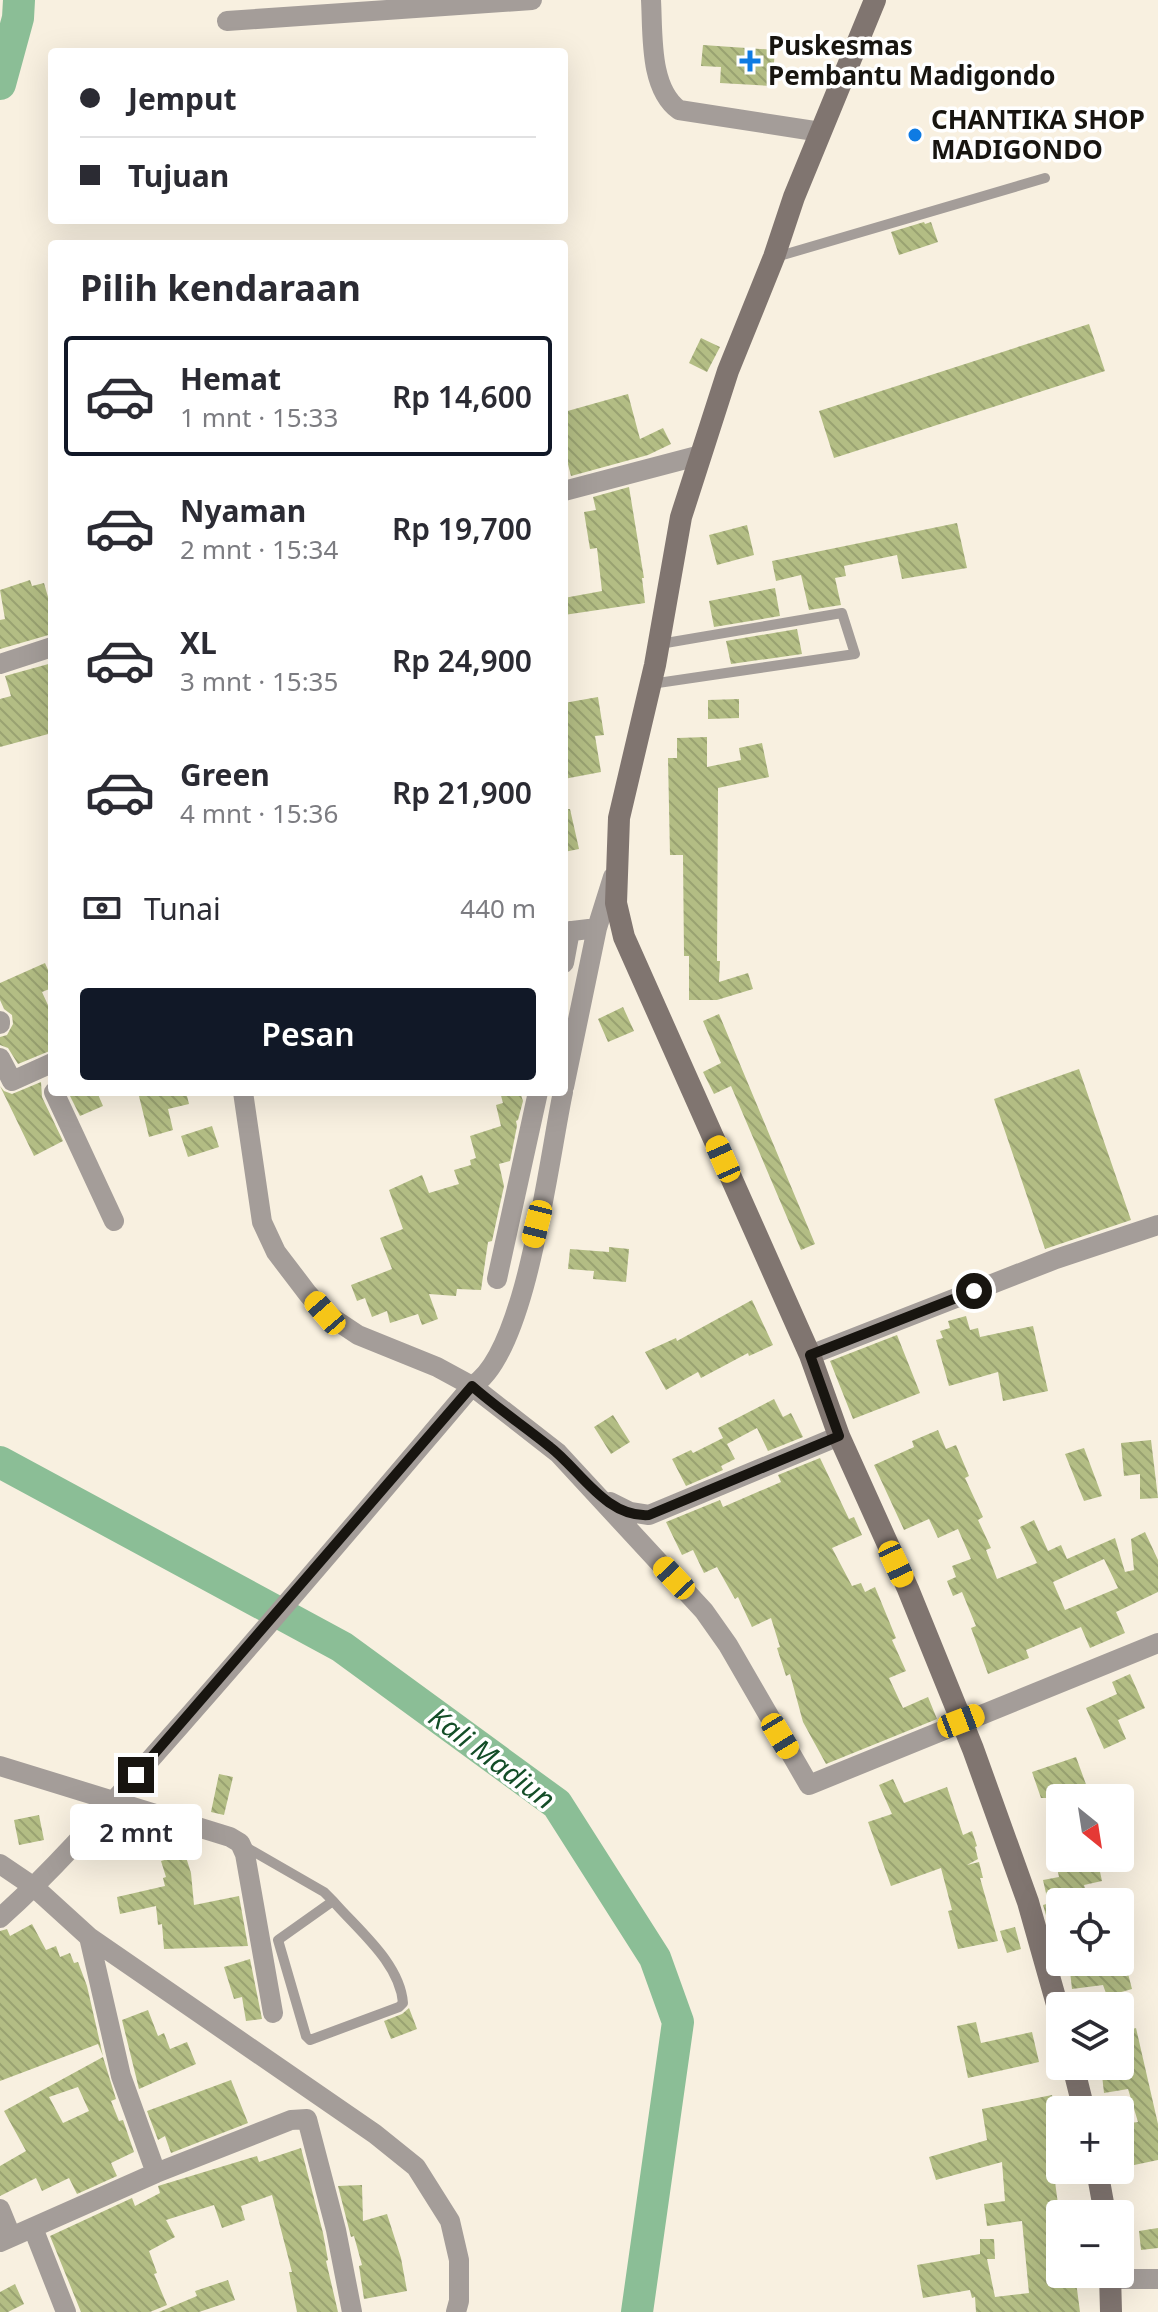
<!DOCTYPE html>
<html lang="id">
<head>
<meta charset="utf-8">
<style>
  :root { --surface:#fff; --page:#f2f2f3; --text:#2b2b33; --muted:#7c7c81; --line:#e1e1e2; --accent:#111827 }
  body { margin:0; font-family:"Noto Sans",sans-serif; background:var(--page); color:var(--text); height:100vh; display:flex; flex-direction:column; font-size:30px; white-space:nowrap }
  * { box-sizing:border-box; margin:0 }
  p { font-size:26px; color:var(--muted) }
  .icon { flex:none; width:44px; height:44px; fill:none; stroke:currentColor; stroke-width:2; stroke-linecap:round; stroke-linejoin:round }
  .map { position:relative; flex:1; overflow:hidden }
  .drawer { position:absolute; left:48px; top:240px; width:520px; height:856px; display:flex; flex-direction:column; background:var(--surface); border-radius:8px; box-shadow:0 8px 32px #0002 }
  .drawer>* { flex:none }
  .guide { position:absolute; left:48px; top:48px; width:520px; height:176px; border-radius:8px; box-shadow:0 8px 32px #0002; display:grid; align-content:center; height:176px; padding:0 32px; background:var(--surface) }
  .needle { width:52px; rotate:150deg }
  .fabs { position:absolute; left:1046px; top:1784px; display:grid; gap:16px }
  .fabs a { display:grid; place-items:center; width:88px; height:88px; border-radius:8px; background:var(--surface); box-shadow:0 8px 32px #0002; font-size:40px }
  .end { position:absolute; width:36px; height:36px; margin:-18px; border:10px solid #181510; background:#fff; box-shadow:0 0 0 4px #fff }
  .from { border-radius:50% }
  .bubble { position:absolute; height:56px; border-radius:8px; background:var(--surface); box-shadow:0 8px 32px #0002; font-size:26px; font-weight:600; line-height:56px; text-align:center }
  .car { position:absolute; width:24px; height:48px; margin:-24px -12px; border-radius:10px; box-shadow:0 0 6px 2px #0007; background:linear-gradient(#f5c518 24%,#345 0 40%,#f5c518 0 76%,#345 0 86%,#f5c518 0) }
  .guide b { display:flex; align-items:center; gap:28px; height:76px; font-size:30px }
  .guide b+b { border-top:2px solid var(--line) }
  .guide i { width:20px; height:20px; background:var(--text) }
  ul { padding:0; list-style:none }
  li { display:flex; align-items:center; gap:24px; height:120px; margin:0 16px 12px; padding:0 16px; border:4px solid transparent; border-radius:8px }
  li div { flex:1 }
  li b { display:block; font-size:30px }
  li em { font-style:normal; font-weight:600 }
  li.selected { border-color:var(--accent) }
  li>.icon { width:72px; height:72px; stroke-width:1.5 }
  h2 { padding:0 32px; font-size:36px; line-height:96px }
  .pay { display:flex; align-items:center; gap:20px; height:88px; padding:0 32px; font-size:30px }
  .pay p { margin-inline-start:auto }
  .action { display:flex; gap:16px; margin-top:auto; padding:16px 32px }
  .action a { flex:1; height:92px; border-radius:8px; background:var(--accent); color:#fff; font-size:32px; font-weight:600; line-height:92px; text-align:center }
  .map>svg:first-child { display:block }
</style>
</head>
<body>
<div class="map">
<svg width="1158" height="2312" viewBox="0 0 1158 2312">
  <defs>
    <pattern id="building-back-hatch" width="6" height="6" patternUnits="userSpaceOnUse" patternTransform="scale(2)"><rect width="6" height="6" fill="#b3bd84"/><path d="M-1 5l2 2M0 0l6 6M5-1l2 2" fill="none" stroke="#99a271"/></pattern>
  </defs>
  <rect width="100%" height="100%" fill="#f8f0e0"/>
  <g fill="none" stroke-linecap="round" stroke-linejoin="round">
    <!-- river -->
    <path stroke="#8bbe96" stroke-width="32" d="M 0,84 L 18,18 L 19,0
      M 0,1462 L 342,1647 L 557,1804 L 655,1958 L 678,2022 L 637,2312"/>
  </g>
  <!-- building -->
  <path fill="url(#building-back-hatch)" fill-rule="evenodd" d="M 703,45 L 775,50 L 772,86 L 720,83 L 721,67 L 701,66 Z
    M 924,222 L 925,224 L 931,222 L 938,242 L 899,255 L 891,232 Z
    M 1089,324 L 1105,371 L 834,458 L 819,411 Z
    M 701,338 L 720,347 L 707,372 L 689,363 Z
    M 628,394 L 640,439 L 663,428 L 671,444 L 648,455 L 571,476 L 564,449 L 564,412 Z
    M 629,487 L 644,578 L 642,578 L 645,603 L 564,615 L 564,598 L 602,591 L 597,548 L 590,549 L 584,512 L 596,510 L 593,497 Z
    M 957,523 L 967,568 L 902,579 L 897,555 L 844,566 L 846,576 L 835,578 L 841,605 L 809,610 L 801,575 L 776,581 L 772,561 Z
    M 747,525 L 754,555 L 717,565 L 709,535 Z
    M 30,580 L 32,586 L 44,583 L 52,611 L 52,634 L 0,649 L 0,620 L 5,619 L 0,590 Z
    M 775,588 L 780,616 L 714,627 L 709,601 Z
    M 797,629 L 802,654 L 731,664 L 726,641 Z
    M 52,663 L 52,733 L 0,747 L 0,699 L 11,696 L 5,676 Z
    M 598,697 L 604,735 L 595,736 L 601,772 L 564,779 L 564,703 Z
    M 739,699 L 739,718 L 708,719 L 708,700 Z
    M 707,737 L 707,767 L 741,760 L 739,748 L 762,743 L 769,777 L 718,788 L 717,961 L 720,961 L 719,982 L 748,973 L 753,989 L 717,1000 L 689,1000 L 689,956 L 684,956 L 683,855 L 670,855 L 668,758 L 677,758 L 677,738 Z
    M 564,809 L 570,809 L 579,849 L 564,852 Z
    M 45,963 L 52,979 L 52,988 L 42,992 L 52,1014 L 52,1050 L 18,1064 L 8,1048 L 0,1045 L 0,1037 L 7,1035 L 13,1024 L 12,1015 L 4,1009 L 0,1000 L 0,983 Z
    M 623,1007 L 634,1031 L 608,1042 L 598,1019 Z
    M 719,1014 L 815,1244 L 801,1250 L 731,1086 L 714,1094 L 703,1072 L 721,1063 L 703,1021 Z
    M 1079,1069 L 1131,1220 L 1045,1249 L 994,1099 Z
    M 41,1082 L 42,1097 L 63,1141 L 34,1156 L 0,1086 L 4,1091 L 12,1094 Z
    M 68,1092 L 97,1092 L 103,1106 L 80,1116 Z
    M 138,1092 L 186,1092 L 189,1104 L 168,1109 L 173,1130 L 149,1137 Z
    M 500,1092 L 520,1092 L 523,1101 L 518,1120 L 516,1121 L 517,1126 L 510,1161 L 499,1164 L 504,1186 L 492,1241 L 488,1242 L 481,1290 L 457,1289 L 456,1296 L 429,1294 L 438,1319 L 422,1325 L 418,1314 L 390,1323 L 387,1311 L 372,1317 L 365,1298 L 357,1301 L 351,1285 L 392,1269 L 380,1238 L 403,1229 L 389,1190 L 422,1175 L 429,1193 L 459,1184 L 454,1170 L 471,1165 L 470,1160 L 476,1158 L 470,1136 L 501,1126 L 496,1105 L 503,1103 Z
    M 212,1126 L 219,1147 L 188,1157 L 181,1136 Z
    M 609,1247 L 629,1249 L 626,1282 L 593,1279 L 594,1271 L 568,1269 L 570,1249 L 609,1252 Z
    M 752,1300 L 773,1345 L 749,1356 L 748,1353 L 701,1378 L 698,1372 L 666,1390 L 645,1352 L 676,1338 L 677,1341 Z
    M 966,1316 L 970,1330 L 978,1328 L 980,1337 L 1033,1326 L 1048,1391 L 1003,1401 L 998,1372 L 949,1386 L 936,1340 L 943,1338 L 940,1331 L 950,1328 L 948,1321 Z
    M 897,1335 L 920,1393 L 853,1419 L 830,1361 Z
    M 774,1399 L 783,1417 L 791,1413 L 803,1437 L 768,1451 L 757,1428 L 727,1444 L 735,1459 L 721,1466 L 723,1470 L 686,1486 L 672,1459 L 691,1450 L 693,1453 L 723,1438 L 718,1428 Z
    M 613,1415 L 630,1442 L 611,1454 L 594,1427 Z
    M 938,1430 L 946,1449 L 956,1445 L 969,1476 L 965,1478 L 983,1517 L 978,1520 L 991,1548 L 986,1550 L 997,1579 L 1037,1563 L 1020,1527 L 1034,1520 L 1048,1551 L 1061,1545 L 1067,1559 L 1115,1538 L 1125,1572 L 1134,1570 L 1131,1539 L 1145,1532 L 1158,1560 L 1158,1592 L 1116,1612 L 1125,1633 L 1090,1648 L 1081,1627 L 1026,1650 L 1029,1658 L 988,1674 L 971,1628 L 976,1626 L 962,1592 L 953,1596 L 947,1581 L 956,1577 L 952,1566 L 971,1559 L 958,1529 L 938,1538 L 929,1519 L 904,1530 L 874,1465 L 914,1447 L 912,1441 ZM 1104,1559 L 1118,1588 L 1065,1610 L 1053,1582 Z
    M 1151,1440 L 1158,1498 L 1140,1499 L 1140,1474 L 1124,1476 L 1121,1443 Z
    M 1084,1448 L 1102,1496 L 1084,1501 L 1065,1454 Z
    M 820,1458 L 849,1519 L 854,1517 L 862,1535 L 832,1548 L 852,1586 L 861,1583 L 865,1592 L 875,1587 L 896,1638 L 892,1640 L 906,1671 L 889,1678 L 903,1708 L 928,1697 L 937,1719 L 826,1764 L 803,1722 L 790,1674 L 786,1676 L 777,1648 L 780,1647 L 771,1618 L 752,1627 L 738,1597 L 735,1599 L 717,1567 L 704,1573 L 693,1550 L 682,1555 L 666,1522 L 720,1500 L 723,1507 L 781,1482 L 778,1475 Z
    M 1130,1674 L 1145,1708 L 1118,1720 L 1126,1739 L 1104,1749 L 1086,1708 L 1117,1694 L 1112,1682 Z
    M 1076,1757 L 1091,1798 L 1041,1798 L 1032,1772 Z
    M 219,1774 L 233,1777 L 224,1815 L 211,1812 Z
    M 893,1779 L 904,1803 L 947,1787 L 963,1835 L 972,1831 L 977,1846 L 975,1847 L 978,1859 L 967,1865 L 979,1862 L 983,1878 L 980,1878 L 998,1941 L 958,1949 L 948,1911 L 952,1910 L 941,1868 L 891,1886 L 868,1822 L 892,1814 L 879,1785 Z
    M 39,1815 L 44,1840 L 19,1845 L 14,1820 Z
    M 124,1824 L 132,1847 L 109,1855 L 102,1834 Z
    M 185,1854 L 191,1873 L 194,1905 L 239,1896 L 248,1946 L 164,1949 L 162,1924 L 158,1925 L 156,1906 L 120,1914 L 117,1897 L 165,1886 L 163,1878 L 166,1877 L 161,1861 Z
    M 1055,1858 L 1097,1858 L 1102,1881 L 1084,1885 L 1089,1902 L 1060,1902 L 1060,1949 L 1056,1950 L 1043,1905 L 1053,1902 L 1048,1902 L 1043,1880 L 1059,1877 Z
    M 32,1924 L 46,1950 L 56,1946 L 60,1957 L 70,1953 L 74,1963 L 78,1962 L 87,1986 L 103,2056 L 98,2044 L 0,2081 L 0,1931 L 7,1929 L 10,1936 Z
    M 1015,1927 L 1021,1949 L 1007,1953 L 1000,1931 Z
    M 250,1959 L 262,2019 L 246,2021 L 242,1997 L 234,1999 L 224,1967 Z
    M 1069,1962 L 1125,1962 L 1132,1989 L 1107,1996 L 1103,1985 L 1072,1989 Z
    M 409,2008 L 417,2029 L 391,2039 L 384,2021 L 402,2014 Z
    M 148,2010 L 158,2036 L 164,2033 L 170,2049 L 187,2042 L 196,2064 L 139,2089 L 122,2020 Z
    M 976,2022 L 981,2043 L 1032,2032 L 1039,2062 L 968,2078 L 957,2026 Z
    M 1136,2028 L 1158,2124 L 1158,2160 L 1120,2168 L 1120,2133 L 1132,2131 L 1130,2123 L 1138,2122 L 1128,2089 L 1104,2093 L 1101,2066 L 1120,2066 L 1120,2032 Z
    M 103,2057 L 116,2099 L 111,2101 L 119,2121 L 123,2120 L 134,2152 L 111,2163 L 117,2176 L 77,2194 L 69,2178 L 42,2191 L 36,2178 L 0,2196 L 0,2166 L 26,2151 L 4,2111 ZM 78,2087 L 89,2111 L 63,2123 L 49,2097 Z
    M 231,2080 L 248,2123 L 171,2153 L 165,2136 L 158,2140 L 147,2111 Z
    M 1052,2095 L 1060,2134 L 1060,2146 L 1051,2152 L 1060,2219 L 1060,2274 L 1075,2274 L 1080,2312 L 976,2312 L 975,2297 L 972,2298 L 970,2290 L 923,2298 L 917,2265 L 980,2254 L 980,2239 L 994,2239 L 995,2259 L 987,2259 L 995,2297 L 1029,2293 L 1022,2221 L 987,2226 L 984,2204 L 1005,2201 L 1002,2162 L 936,2180 L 929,2157 L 987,2140 L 982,2109 Z
    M 301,2148 L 323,2233 L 328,2260 L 326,2261 L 338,2312 L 297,2312 L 289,2272 L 292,2272 L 272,2195 L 241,2206 L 245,2220 L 222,2228 L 214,2205 L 166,2220 L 175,2237 L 149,2251 L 157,2273 L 154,2274 L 167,2305 L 150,2312 L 81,2312 L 50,2236 L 132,2198 L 135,2206 L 160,2193 L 158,2186 L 257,2156 L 259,2162 Z
    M 362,2185 L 363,2221 L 387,2214 L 401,2258 L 407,2291 L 364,2299 L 359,2266 L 362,2265 L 354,2236 L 351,2237 L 338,2186 Z
    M 1158,2228 L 1158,2248 L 1141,2250 L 1139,2231 Z
    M 228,2280 L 235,2300 L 199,2312 L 159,2312 L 197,2296 L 195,2291 Z
    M 15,2284 L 24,2304 L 8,2312 L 0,2312 L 0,2292 Z"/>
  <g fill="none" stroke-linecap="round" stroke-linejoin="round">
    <!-- service -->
    <path stroke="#a49d99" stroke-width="10" d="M 776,257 L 1045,178
      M 651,684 L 855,654 L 842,613 L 660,644
      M 244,1846 L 324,1892 L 333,1901 C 358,1930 400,1963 403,2003 L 399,2007 L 310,2040 L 306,2036 L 278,1940 L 333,1901"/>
    <!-- minor -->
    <path stroke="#a49d99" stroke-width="20" d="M 651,0 C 653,34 649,88 679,110 L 821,132
      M 227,21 L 532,0
      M 564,491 L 701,455
      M 0,664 L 52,647
      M 564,932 L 597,928
      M 564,963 L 570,931
      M 0,1021 L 0,1024
      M 0,1058 L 12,1081 L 52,1063
      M 564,1087 L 597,928 L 613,877
      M 54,1092 L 114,1221
      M 243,1092 L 262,1222 L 276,1252 L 308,1294 L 325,1313 L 358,1335 L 437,1367 L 472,1386 L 558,1453 L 704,1611 L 728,1645 L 809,1785 L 1158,1643
      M 497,1279 L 538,1092
      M 810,1355 L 1056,1259 L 1158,1225
      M 610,1502 L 630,1512 L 649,1515 L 839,1436
      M 0,1766 L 230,1837 L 240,1843 L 245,1854 L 273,2013
      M 0,1864 L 34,1887 L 89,1937 L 375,2134 L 416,2167 L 450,2221 L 459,2260 L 459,2301 L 456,2312
      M 0,1918 C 65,1860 121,1792 179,1727 C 278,1615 375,1500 472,1386 C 527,1354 549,1156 563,1092
      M 89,1937 L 121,2076 L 156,2173
      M 0,2209 L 11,2236
      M 33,2228 L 66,2312
      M 0,2242 L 156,2173 L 291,2120 L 307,2119 L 336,2230 L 352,2312
      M 1110,2279 L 1158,2279"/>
    <!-- secondary -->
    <path stroke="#807570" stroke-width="22" d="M 875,0 L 794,197 L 774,257 L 728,371 L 681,517 L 655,665 L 619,818 L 616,903 L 624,937 L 810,1355 L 839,1436 L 908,1589 L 973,1749 L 1028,1902 L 1060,2015
      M 1073,2066 L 1084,2110
      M 1097,2170 L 1105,2214
      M 1110,2274 L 1111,2312"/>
  </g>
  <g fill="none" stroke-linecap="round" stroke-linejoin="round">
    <!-- route -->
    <path stroke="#181510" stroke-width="10" d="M 136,1775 L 472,1386 C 497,1408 524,1426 550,1447 C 580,1470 606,1518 649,1515 L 839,1436 L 810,1355 L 974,1291"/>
  </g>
  <!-- markers -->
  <g fill="#0e7be3" stroke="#fff" stroke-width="3">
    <path d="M746 49h8v8h8v8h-8v8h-8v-8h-8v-8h8z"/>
    <circle cx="915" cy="135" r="8"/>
  </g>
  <g text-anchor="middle" stroke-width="7" stroke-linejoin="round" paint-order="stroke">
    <!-- poi labels -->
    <g font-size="26" font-weight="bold" fill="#181510" stroke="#fff" text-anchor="start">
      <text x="768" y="55">Puskesmas<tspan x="768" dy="30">Pembantu Madigondo</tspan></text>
      <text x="931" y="129">CHANTIKA SHOP<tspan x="931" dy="30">MADIGONDO</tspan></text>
    </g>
    <!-- water labels -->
    <g font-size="28" font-style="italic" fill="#134d27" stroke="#fff">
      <text transform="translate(492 1758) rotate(37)" y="10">Kali Madiun</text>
    </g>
  </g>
</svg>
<div class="fabs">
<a><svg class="needle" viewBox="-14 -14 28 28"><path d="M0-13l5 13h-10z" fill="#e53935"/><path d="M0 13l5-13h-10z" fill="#7c7c81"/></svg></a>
<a><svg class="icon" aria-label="locate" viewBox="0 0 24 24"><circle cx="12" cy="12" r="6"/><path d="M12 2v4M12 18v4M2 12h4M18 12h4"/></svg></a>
<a><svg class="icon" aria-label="layers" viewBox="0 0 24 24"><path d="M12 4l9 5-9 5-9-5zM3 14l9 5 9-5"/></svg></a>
<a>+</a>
<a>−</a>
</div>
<i class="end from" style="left:974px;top:1291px"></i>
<i class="end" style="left:136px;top:1775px"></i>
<div class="bubble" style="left:70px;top:1804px;width:132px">2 mnt</div>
<i class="car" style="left:723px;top:1159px;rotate:336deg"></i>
<i class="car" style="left:537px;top:1224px;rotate:194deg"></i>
<i class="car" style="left:325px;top:1313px;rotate:319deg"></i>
<i class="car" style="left:896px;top:1564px;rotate:155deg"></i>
<i class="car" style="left:674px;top:1578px;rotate:317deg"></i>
<i class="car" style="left:961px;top:1721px;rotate:69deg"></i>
<i class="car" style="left:780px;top:1736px;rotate:149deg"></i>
<div class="guide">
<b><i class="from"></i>Jemput</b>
<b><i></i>Tujuan</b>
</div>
<section class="drawer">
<h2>Pilih kendaraan</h2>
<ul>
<li class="selected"><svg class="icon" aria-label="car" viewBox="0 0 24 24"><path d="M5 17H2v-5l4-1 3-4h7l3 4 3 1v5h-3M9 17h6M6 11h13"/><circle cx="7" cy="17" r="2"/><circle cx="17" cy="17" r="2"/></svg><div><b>Hemat</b><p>1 mnt · 15:33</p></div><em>Rp 14,600</em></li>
<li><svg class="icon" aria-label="car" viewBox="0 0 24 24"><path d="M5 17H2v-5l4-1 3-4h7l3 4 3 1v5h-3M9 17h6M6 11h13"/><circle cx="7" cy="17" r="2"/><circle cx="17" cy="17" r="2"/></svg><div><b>Nyaman</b><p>2 mnt · 15:34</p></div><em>Rp 19,700</em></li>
<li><svg class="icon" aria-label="car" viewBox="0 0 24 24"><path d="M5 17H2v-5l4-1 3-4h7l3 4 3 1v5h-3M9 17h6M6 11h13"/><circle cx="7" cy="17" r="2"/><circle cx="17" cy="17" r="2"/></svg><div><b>XL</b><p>3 mnt · 15:35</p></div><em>Rp 24,900</em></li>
<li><svg class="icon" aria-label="car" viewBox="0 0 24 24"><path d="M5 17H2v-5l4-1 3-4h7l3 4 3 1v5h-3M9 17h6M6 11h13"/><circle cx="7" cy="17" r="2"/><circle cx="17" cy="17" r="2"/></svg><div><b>Green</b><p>4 mnt · 15:36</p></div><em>Rp 21,900</em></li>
</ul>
<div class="pay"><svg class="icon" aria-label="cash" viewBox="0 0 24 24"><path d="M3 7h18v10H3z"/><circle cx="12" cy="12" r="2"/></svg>Tunai<p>440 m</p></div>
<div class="action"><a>Pesan</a></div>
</section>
</div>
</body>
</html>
